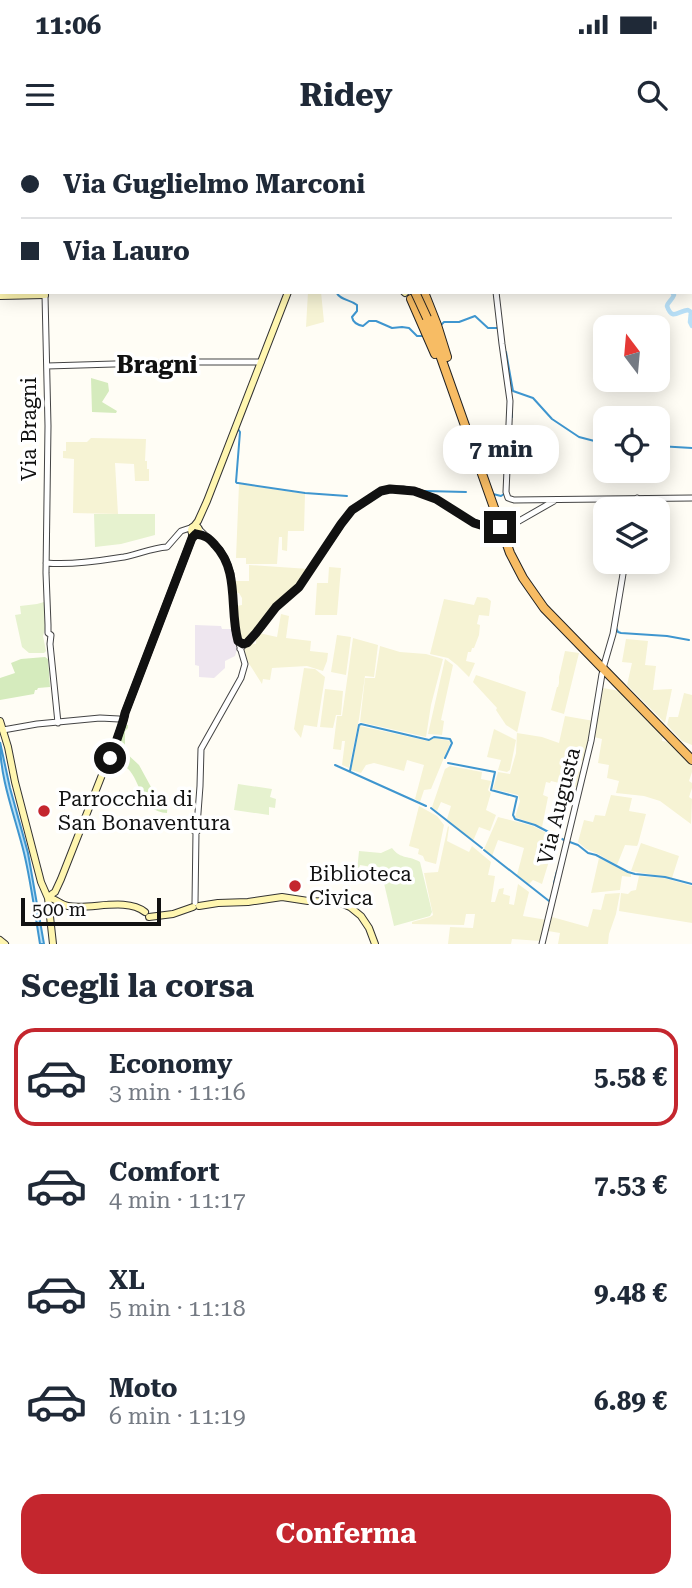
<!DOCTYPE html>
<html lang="it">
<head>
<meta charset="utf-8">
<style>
  :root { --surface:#fff; --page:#f2f2f3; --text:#1f2937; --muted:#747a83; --line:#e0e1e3; --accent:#c4262e }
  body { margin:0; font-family:"Roboto Serif",serif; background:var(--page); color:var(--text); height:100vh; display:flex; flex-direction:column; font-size:26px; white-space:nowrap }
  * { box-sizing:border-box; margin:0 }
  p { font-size:23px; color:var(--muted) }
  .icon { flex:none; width:38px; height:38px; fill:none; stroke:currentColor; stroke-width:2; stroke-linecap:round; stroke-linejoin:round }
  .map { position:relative; height:804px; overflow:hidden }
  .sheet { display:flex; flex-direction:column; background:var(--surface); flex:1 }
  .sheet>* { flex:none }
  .guide { position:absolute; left:0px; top:0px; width:693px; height:154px; box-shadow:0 4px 18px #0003; display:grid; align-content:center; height:154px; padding:0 21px; background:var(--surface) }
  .needle { width:46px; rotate:344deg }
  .controls { position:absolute; left:593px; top:175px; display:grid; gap:14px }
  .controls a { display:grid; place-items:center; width:77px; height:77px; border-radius:14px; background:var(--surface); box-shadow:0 4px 18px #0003; font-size:35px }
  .scale { position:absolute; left:21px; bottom:18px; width:140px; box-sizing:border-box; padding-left:7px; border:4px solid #111; border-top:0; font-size:19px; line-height:24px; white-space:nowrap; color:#111; -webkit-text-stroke:5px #fff; paint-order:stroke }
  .end { position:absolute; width:32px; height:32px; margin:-16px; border:9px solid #111; background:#fff; box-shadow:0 0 0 4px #fff }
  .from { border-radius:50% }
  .bubble { position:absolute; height:49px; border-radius:21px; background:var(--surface); box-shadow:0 4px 18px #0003; font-size:23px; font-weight:700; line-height:49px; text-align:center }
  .guide b { display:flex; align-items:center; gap:24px; height:66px; font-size:26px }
  .guide b+b { border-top:2px solid var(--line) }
  .guide i { width:18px; height:18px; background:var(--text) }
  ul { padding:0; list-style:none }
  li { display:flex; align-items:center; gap:21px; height:98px; margin:0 14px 10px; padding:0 7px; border:4px solid transparent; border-radius:21px }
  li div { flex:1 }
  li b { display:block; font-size:26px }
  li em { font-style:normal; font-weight:700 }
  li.active { border-color:var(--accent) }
  li>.icon { width:63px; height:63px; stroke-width:1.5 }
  h2 { padding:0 21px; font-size:32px; line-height:84px }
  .button { display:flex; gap:14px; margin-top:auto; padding:14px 21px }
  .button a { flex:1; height:80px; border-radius:21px; background:var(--accent); color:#fff; font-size:28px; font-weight:700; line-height:80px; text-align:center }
  .status { display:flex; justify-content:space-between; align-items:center; height:49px; padding:0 35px; background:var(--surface); direction:ltr }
  .status svg { height:19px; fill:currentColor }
  header { display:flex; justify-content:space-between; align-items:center; height:91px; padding:0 21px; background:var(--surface); font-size:32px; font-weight:700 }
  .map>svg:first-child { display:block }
</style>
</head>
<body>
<div class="status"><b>11:06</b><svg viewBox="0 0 49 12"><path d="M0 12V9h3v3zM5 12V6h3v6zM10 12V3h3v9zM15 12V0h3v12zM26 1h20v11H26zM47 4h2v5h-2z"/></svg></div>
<header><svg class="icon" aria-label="menu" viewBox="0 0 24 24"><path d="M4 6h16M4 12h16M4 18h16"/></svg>Ridey<svg class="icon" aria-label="search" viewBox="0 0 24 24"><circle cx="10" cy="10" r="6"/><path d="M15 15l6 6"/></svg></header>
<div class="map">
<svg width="692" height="804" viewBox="0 0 692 804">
  <rect width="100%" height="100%" fill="#fffdf5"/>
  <!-- industrial -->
  <path fill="#eee6ef" d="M 195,485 L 221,486 L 222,489 L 232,489 L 237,509 L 235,516 L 225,521 L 225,528 L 214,538 L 199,537 L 199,526 L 195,525 Z"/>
  <!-- farmland -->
  <path fill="#f6f3d4" d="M 308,152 L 321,152 L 324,182 L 306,187 Z
    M 91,298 L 146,299 L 145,321 L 147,321 L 147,329 L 149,329 L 149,341 L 135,341 L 134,324 L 115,323 L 118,374 L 73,373 L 74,319 L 63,318 L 63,311 L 66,311 L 66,302 L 87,302 Z
    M 239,344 L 305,354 L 304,391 L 288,391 L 287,411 L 282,410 L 282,397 L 279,397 L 277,424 L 246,424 L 246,418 L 236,418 Z
    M 249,425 L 309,429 L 298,446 L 277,463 L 259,487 L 244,502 L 241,501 L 237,489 L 236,466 L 242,465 L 242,458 L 239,453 L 236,453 L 235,441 L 249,441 Z
    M 329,427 L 341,428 L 337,475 L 315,475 L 317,443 L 328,443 Z
    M 477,457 L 487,458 L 491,461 L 489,476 L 479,475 L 477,484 L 480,485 L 479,495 L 474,508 L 472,508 L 471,512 L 468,512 L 466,521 L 475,523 L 469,537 L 457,525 L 448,518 L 430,514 L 444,459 L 474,465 Z
    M 281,474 L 289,476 L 286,498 L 311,501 L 310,511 L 328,513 L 327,521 L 323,531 L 307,526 L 272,528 L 270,540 L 263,539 L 262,544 L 248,522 L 244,509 L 249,503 L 256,504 L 256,496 L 259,493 L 277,497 Z
    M 337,495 L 351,497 L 346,535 L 331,532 Z
    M 353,498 L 378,505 L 374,537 L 365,536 L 359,579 L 349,628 L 342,625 L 345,601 L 342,601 L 341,610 L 333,609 L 337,576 L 342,576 Z
    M 626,499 L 648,501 L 645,525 L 656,526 L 653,550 L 672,549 L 665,583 L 627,545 L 632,523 L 622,522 Z
    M 380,506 L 400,512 L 426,514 L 443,519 L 431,565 L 426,597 L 360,582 L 365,538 L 375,538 Z
    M 565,511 L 579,513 L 564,574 L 551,570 L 557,547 L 558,547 L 559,543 L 559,537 Z
    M 445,519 L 453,525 L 441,580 L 444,581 L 442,595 L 428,594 Z
    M 304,528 L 315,529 L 325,537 L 317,587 L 304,585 L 301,598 L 294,589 Z
    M 476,535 L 526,552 L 517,593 L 542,597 L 559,603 L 565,576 L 594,581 L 584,621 L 571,618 L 568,629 L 581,632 L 578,646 L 576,647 L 551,641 L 550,643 L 546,642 L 543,655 L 548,657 L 542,687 L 515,677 L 520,661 L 518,655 L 493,649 L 498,632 L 510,634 L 516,613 L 517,592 L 506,585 L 496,570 L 497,568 L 473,542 Z
    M 603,548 L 620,551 L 663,595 L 662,601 L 670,602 L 692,624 L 692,632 L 689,641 L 692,643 L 692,648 L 689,657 L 692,659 L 691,684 L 660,661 L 644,656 L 616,653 L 619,641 L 607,638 L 609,625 L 598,623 L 602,599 L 594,597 Z
    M 325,549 L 343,551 L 341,575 L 336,575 L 333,588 L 320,587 Z
    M 684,553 L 692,555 L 692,605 L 682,601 L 667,585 L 669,577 L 678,577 Z
    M 360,586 L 428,601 L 434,598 L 451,601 L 431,649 L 424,650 L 420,662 L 415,659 L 424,625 L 407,620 L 404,631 L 374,623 L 366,625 L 361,633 L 351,630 Z
    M 494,589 L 516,600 L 510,630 L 507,632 L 498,630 L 501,620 L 487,617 Z
    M 450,626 L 482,632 L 481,639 L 491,641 L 488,650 L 491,653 L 486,670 L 496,675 L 490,691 L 479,687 L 473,701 L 447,679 L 451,666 L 441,662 L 437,671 L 432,667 L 445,629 Z
    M 611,655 L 632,658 L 629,671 L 646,674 L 638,704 L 637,706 L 625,705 L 617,725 L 598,714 L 586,709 L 578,702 L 584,680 L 593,682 L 595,675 L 605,676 Z
    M 419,666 L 437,676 L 444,685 L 436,724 L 425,721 L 423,716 L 418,714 L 419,709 L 409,706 Z
    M 498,677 L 533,686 L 556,698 L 542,744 L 533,740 L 529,744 L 517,735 L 524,708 L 498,700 L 492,716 L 484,709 Z
    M 448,686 L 449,687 L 447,701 L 469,712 L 472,706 L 491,722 L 488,735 L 495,736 L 491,762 L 495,762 L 499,749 L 504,748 L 503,754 L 510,756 L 509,764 L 514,765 L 518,744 L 529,752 L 523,776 L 547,780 L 541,801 L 512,799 L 511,804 L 448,804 L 450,787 L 473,788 L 475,774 L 466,774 L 464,785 L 412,784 L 412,782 L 430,777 L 433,775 L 424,733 L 438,732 Z
    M 641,703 L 679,716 L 672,738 L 631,731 Z
    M 599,718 L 631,734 L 631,737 L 622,736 L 620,750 L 591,753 Z
    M 639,736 L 664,738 L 692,746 L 692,783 L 619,771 L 621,753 L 628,754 L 631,751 L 636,750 Z
    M 620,753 L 616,774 L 609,794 L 608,804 L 558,804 L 560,793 L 548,791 L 552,777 L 588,787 L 593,769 L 601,770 L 605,754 Z"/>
  <!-- green -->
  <path fill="#d5ebbd" d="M 91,238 L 108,243 L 109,251 L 102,262 L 117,271 L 116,273 L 92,272 Z
    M 45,517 L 48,519 L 50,547 L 38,548 L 37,550 L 35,550 L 34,554 L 0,560 L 0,538 L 15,533 L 11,523 L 21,519 Z
    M 124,585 L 128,585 L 128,588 L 125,591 L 125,612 L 139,625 L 157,658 L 167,659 L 168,660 L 167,673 C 141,671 143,648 130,631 C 124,624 118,625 114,616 Z"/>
  <!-- pitch -->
  <path fill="#e6f2cf" d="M 94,374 L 155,374 L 155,395 L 121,404 L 95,407 Z
    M 44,462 L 45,489 L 43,496 L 46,511 L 44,513 L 29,513 L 22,507 L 15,475 L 21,474 L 20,466 L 37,464 Z
    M 238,644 L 272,649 L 270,657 L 276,659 L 275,668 L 269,667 L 269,675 L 234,670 Z
    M 392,708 C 401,720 409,715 420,722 L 432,772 L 430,776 L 394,786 L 383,739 L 377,739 L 378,728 L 360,725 L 358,732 L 357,732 L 359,711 L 381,713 Z"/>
  <!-- water -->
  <path fill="#b9e0f7" stroke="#3f96cf" stroke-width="2" d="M 0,602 L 10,648 L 28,713 L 44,804 L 40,804 C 35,774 31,742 24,713 C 15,676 0,640 0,602 Z"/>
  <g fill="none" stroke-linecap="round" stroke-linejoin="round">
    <!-- stream -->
    <path stroke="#3f96cf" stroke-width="2" d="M 236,0 L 236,2
      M 471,0 L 471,2
      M 342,2 L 342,0
      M 628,2 L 628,0
      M 336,152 C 341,161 350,159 357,165 L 357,171 L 352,177 C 353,183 358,185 363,186 L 369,181 L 376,181 L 392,188 L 402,187 L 409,188 L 417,196 L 422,196
      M 440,186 L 444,182 L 459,182 L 475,176 L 488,188 L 497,188
      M 506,212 L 513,251 L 533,258 L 552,279 L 579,297 L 606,304
      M 512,277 L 512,265
      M 658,306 L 692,308
      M 237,343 L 236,342 L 240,292 L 238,289
      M 238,343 L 305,353 L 347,356
      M 425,351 L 466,352
      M 493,354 L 501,356 L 504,354
      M 49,381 L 49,399
      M 616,488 L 618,492 L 621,493 L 667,496 L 689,500
      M 448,623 L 495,632 L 491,650 L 517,657 L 513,675 L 515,679 L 535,685 L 564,700
      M 335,625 L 426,666
      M 350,631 L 359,585 L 361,584 L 429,600 L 434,597 L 450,599 L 452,603 L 445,618
      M 431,668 L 482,708
      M 567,701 L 578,705 L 588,713 L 596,715 L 628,732 L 635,734 L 665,737 L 692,744
      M 484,710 L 549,761
      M 554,743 L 557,731"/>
    <!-- river -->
    <path stroke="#b9e0f7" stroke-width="4.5" d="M 633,2 L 633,0
      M 672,152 L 674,155 C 672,160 668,162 667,166 C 672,181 678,171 688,170 L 691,172 L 690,182 L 692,186"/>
    <!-- tertiary casing -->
    <g stroke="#444" stroke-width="7">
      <path id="tertiary" d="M 41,0 L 41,2
        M 496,152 L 502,204 L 510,261 L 506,352 L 508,358 L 514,360 L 692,358
        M 45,155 L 48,286 L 46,433 L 48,485 L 48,493 L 51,495 L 50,504 L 58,583
        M 47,226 L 181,222 L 261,222
        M 634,369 L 637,358
        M 512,385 L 554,361
        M 46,423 C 73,425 98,421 124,417 C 139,414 152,408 167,407 L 181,391 L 193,387
        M 240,509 L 256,493 L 276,467 L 299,447 L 341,385 L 352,370 L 383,350 L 390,349 L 403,349 L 419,352 L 436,359 L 471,381 L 487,387
        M 604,525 L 613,494 L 625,422
        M 3,590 L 37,584 L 100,578 L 119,579
        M 195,686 L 199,688 L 197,692 L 193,690 Z
        M 197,686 L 200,646 L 201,609 L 241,538 L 245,524 L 235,490 L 231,434 L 226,420 L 220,410 L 199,389
        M 195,763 L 196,692
        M 542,804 L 591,601 L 602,534"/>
    </g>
    <!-- secondary casing -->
    <g stroke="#333" stroke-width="8">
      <path id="secondary" d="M 345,2 L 346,0
        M 404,152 L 405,153
        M 0,156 L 45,155
        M 194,386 L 198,381 L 207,361 L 288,152
        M191 390a4 4 0 1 1 8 0a4 4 0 1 1-8 0Z
        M 0,581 L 8,607 L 15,642 L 41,742 L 48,758 L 53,804
        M 111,624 L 114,622 C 111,606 123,588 125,573 L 192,398 L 192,393
        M 52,754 L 55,752 L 61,739 L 111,612
        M 53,759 C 58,761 62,765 68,766 C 91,770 126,757 145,772
        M 199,766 L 218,763 L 248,762 L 282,757 L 308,761 L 339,762 L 350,767 L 361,776 L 369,788 L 375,804
        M 149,777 L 173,774 L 193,767
        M 0,800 L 5,804"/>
    </g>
    <!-- trunk casing -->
    <g stroke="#222" stroke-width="10">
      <path id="trunk" d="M 334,0 L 334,2
        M 424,152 L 437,185 L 447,217
        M 411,159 L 435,214
        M 427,178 L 510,413 L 523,438 L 544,468 L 692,620"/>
    </g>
    <!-- tertiary -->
    <use href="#tertiary" stroke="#fff" stroke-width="5"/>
    <!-- secondary -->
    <use href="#secondary" stroke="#fff6b0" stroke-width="6"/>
    <!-- trunk -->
    <use href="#trunk" stroke="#f7bc64" stroke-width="8"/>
    <!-- tertiary-bridge casing -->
    <g stroke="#444" stroke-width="7" stroke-linecap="butt">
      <path id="tertiary-bridge" d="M 487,387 L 500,387 L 512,385"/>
    </g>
    <!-- trunk-bridge casing -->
    <g stroke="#222" stroke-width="10" stroke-linecap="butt">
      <path id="trunk-bridge" d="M 415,152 L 427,178"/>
    </g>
    <!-- tertiary-bridge -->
    <use href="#tertiary-bridge" stroke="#fff" stroke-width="5"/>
    <!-- trunk-bridge -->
    <use href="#trunk-bridge" stroke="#f7bc64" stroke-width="8"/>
  </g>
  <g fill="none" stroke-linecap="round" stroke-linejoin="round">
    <!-- route -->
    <path stroke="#111" stroke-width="9" d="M 110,618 L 114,619 C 112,605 123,587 125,573 L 192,398 L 196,394 C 205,395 209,398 215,405 C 240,431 229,469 238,501 L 243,504 L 247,503 L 256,493 L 276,467 L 299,447 L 341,384 L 352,370 L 381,351 L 390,349 L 414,351 L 436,359 L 474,383 L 487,387 L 500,387"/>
  </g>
  <!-- markers -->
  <g fill="#c4262e" stroke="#fff" stroke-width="2.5">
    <circle cx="44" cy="671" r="7"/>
    <circle cx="295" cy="746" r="7"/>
  </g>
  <g text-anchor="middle" stroke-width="7" stroke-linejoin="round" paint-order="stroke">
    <!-- street labels -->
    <g font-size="21" fill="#111" stroke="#fff">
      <text transform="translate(29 289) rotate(-90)" y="7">Via Bragni</text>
      <text transform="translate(559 666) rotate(-76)" y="7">Via Augusta</text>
    </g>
    <!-- poi labels -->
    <g font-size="21" fill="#111" stroke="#fff" text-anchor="start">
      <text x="58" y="666">Parrocchia di<tspan x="58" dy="24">San Bonaventura</tspan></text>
      <text x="309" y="741">Biblioteca<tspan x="309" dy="24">Civica</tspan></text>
    </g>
    <!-- quarter labels -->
    <g font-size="24" font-weight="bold" fill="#111" stroke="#fff">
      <text x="157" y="233">Bragni</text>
    </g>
  </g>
</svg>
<div class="controls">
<a><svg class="needle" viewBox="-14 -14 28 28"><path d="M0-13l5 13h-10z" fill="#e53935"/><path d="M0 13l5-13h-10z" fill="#747a83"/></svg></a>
<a><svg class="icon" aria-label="locate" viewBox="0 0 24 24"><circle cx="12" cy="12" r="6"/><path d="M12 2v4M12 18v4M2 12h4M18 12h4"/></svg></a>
<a><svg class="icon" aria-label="layers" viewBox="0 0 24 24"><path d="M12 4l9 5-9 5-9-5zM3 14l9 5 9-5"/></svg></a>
</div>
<div class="scale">500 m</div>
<i class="end from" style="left:110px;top:618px"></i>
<i class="end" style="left:500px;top:387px"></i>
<div class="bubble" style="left:443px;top:285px;width:116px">7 min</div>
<div class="guide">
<b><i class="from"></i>Via Guglielmo Marconi</b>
<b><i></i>Via Lauro</b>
</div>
</div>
<section class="sheet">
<h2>Scegli la corsa</h2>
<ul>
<li class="active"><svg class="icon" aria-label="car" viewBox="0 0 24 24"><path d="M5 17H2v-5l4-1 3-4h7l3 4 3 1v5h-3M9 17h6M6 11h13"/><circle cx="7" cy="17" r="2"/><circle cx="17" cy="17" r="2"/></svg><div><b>Economy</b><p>3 min · 11:16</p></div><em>5.58 €</em></li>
<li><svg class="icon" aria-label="car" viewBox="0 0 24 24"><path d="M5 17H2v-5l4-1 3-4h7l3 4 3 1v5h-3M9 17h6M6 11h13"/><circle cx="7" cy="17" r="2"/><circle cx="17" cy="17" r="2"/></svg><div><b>Comfort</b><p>4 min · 11:17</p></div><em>7.53 €</em></li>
<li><svg class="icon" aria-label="car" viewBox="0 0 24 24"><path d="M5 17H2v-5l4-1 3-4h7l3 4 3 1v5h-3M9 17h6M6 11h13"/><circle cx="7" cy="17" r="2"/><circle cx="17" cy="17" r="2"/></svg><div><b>XL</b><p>5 min · 11:18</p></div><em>9.48 €</em></li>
<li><svg class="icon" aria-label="car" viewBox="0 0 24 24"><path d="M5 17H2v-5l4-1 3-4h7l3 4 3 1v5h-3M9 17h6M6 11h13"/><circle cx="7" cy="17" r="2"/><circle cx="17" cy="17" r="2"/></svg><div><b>Moto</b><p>6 min · 11:19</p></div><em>6.89 €</em></li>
</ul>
<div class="button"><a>Conferma</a></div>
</section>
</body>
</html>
